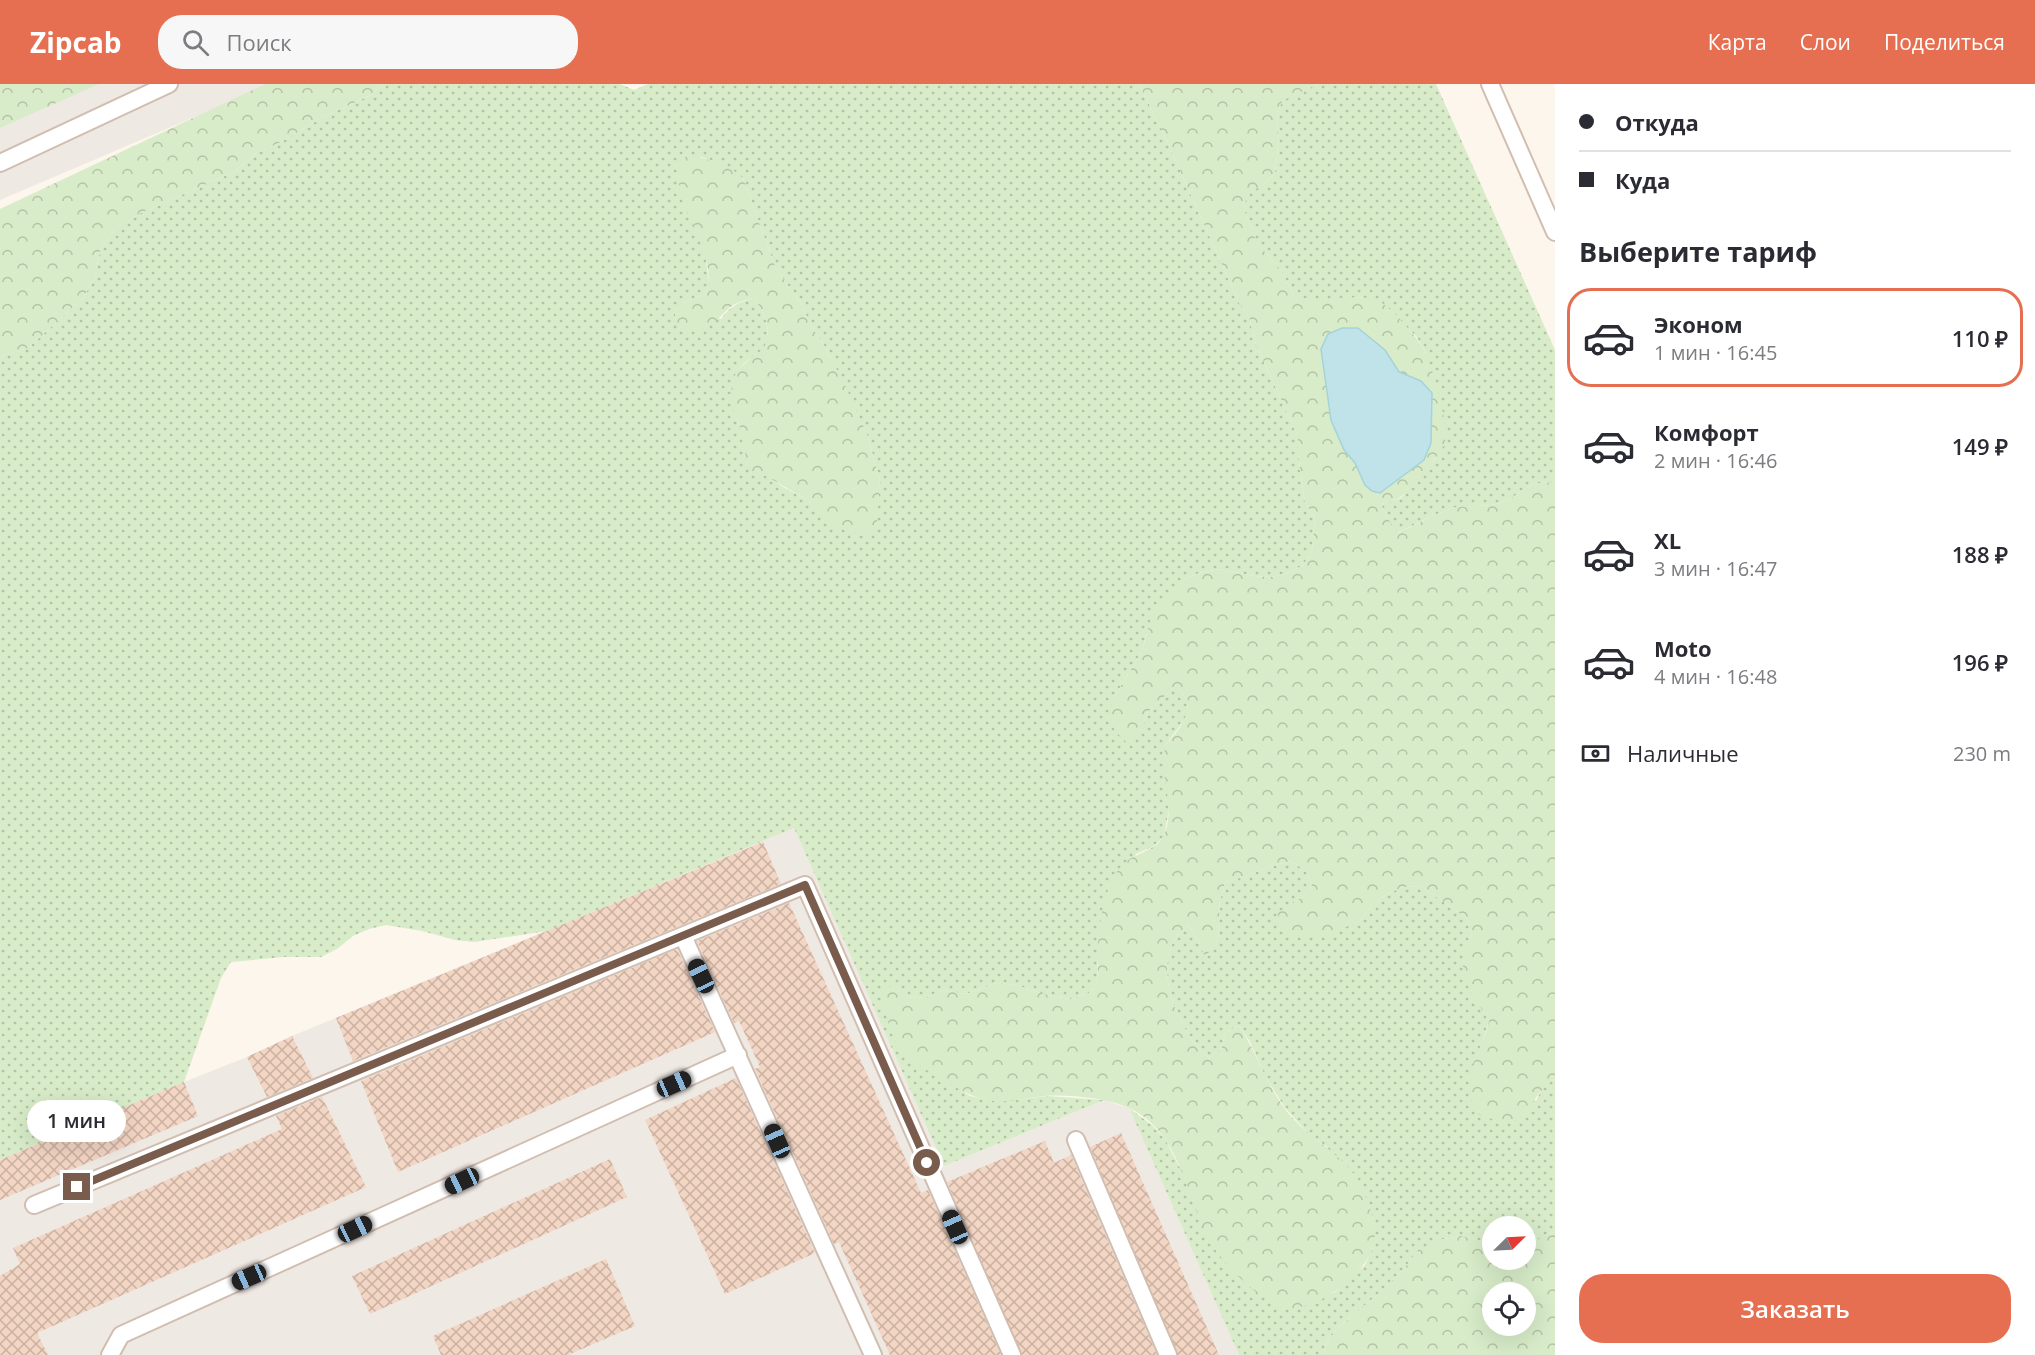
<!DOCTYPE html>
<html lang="ru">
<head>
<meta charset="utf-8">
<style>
  :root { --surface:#fff; --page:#f7f7f7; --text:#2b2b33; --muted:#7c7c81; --line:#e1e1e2; --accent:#e76f51 }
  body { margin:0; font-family:"Open Sans",sans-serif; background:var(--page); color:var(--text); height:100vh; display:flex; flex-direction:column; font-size:22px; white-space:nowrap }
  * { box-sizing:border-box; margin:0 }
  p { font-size:20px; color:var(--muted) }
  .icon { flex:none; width:33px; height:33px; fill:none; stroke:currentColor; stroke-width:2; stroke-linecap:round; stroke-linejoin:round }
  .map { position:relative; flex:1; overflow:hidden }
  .details { display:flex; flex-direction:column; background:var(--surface); width:480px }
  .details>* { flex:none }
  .guide { display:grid; align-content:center; height:132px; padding:0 24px; background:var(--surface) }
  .needle { width:39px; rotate:66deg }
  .tools { position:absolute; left:1482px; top:1132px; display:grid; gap:12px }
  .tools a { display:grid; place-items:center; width:54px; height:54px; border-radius:50%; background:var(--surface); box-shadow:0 6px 24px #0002; font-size:30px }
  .end { position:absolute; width:27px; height:27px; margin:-14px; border:8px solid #7a5c4d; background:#fff; box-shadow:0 0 0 3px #fff }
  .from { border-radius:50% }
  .bubble { position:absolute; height:42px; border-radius:21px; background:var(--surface); box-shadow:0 6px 24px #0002; font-size:20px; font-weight:600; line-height:42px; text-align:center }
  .car { position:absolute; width:18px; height:36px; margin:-18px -9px; border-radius:8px; box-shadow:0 0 4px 2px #0007; background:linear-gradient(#222 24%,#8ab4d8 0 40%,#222 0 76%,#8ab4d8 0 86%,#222 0) }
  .guide b { display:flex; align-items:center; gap:21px; height:57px; font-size:22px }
  .guide b+b { border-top:2px solid var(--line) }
  .guide i { width:15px; height:15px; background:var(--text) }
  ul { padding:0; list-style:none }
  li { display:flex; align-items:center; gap:18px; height:99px; margin:0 12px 9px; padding:0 12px; border:3px solid transparent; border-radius:24px }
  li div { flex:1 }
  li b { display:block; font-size:22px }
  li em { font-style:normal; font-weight:600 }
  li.on { border-color:var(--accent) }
  li>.icon { width:54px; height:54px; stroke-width:1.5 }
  h2 { padding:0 24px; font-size:27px; line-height:72px }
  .pay { display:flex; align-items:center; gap:15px; height:66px; padding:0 24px; font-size:22px }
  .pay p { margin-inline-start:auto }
  .cta { display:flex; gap:12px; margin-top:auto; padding:12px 24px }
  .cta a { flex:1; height:69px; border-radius:24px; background:var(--accent); color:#fff; font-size:24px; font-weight:600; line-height:69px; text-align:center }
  header { display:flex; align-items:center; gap:36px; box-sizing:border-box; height:84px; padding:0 30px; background:var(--accent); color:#fff }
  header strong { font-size:28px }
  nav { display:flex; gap:33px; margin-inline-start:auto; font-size:21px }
  .search { width:420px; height:54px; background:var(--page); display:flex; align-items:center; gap:15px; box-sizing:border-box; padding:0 21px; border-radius:24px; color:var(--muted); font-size:22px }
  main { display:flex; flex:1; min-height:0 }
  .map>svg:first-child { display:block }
</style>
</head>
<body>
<header>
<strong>Zipcab</strong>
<div class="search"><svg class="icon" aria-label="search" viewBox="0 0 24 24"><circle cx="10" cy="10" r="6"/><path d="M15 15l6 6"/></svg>Поиск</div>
<nav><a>Карта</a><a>Слои</a><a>Поделиться</a></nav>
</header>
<main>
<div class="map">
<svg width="1555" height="1271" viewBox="0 0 1555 1271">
  <defs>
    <pattern id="grass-dots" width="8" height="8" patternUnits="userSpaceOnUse" patternTransform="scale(1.5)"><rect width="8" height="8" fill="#d8ecc9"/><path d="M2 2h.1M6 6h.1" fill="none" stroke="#b4c2a5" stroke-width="1.8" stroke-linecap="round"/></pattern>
    <pattern id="forest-crowns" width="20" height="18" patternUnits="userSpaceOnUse" patternTransform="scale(1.5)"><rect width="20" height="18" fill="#d8ecc9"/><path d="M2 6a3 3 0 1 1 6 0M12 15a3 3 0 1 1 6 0" fill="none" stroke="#b4c2a5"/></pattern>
    <pattern id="building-cross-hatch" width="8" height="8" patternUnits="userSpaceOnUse" patternTransform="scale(1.5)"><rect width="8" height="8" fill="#f3d5c3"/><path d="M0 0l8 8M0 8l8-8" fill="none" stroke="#cab0a1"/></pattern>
  </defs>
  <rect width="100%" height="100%" fill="#fdf6ec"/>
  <!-- industrial -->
  <path fill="#efe9e4" d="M 0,0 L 272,0 L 0,116 Z
    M 794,744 L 944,1082 L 1104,1016 L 1129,1024 L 1239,1271 L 0,1271 L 0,1076 L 184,998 L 247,973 L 292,952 Z"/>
  <!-- grass -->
  <path fill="url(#grass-dots)" fill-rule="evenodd" d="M 384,0 L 620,0 L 634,6 L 648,0 L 1139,0 L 1167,57 L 1239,219 L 1249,233 L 1256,261 L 1298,352 L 1298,370 L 1305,419 L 1315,433 L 1312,467 L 1303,481 L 1289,489 L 1271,493 L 1254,492 L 1220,485 L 1199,489 L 1184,496 L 1146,551 L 1142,567 L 1113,615 L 1141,647 L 1147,629 L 1176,601 L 1188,617 L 1187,633 L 1166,660 L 1165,679 L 1170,719 L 1164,753 L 1152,763 L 1136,770 L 1097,880 L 1098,897 L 1088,910 L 1070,915 L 1051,912 L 1015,901 L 997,899 L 966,910 L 942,906 L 925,914 L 907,913 L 880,909 L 886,924 L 955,1002 L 970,1012 L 989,1016 L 1009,1017 L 1047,1012 L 1104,1016 L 944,1082 L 794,744 L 547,847 L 474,858 L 455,856 L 422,847 L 386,841 L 369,845 L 353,852 L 337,865 L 321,873 L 284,873 L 231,878 L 221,894 L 184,998 L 0,1076 L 0,273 L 28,264 L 84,213 L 95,191 L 101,163 L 116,144 L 141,129 L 236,87 L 256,69 L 279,59 L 325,32 L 369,12 ZM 700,73 L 711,76 L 743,94 L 776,185 L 800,218 L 812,243 L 827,266 L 868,353 L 880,398 L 878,413 L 824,433 L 806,415 L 785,404 L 747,379 C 745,366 743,353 739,341 C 728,303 726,287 765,265 C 770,242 767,233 754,214 C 739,218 730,222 721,235 L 683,219 L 705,210 L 709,200 L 705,168 L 687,125 Z
    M 1318,0 L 1436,0 L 1555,266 L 1555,399 C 1525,396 1525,410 1500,419 C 1484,424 1468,420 1453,424 C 1434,430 1415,441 1397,449 L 1388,435 L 1381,420 L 1401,414 L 1436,374 L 1445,358 L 1441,322 L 1425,267 L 1416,252 L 1403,240 L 1362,213 L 1313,218 L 1297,217 L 1280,185 L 1257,159 L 1244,126 L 1246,110 L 1263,101 L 1275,89 L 1279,54 L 1276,35 L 1282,16 Z
    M 1291,777 L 1306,787 L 1312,801 L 1303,813 L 1289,820 L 1361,836 L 1372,820 L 1387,810 L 1403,803 L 1421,802 L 1466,834 L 1472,848 L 1463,878 L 1472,909 L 1489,937 L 1479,968 L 1536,1017 L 1544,1001 L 1555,995 L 1555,1148 C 1542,1150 1533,1159 1526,1170 L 1526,1143 L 1492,1143 L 1492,1163 L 1475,1155 L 1460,1152 L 1443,1155 L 1415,1170 L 1404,1185 L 1378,1210 L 1330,1251 L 1324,1265 L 1325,1271 L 1239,1271 L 1129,1024 L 1152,1041 L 1165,1055 L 1182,1088 L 1299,1223 L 1335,1208 L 1365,1181 L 1373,1164 L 1374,1142 L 1370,1124 L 1326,1062 L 1311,1052 L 1285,1024 L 1265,992 L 1250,958 L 1239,941 L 1225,949 L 1222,964 L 1209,974 C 1181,951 1153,890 1175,855 C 1178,850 1184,845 1188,841 L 1198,856 L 1205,872 L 1218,856 L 1220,817 L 1225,798 C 1247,793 1268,782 1291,777 Z"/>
  <!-- forest -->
  <path fill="url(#forest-crowns)" fill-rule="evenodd" d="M 0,0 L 99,0 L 0,44 Z
    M 265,0 L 384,0 L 369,12 L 325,32 L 279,59 L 256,69 L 236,87 L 141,129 L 116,144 L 101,163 L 95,191 L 84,213 L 28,264 L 0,273 L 0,125 Z
    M 1139,0 L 1318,0 L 1282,17 L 1276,35 L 1279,54 L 1275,89 L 1263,101 L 1247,110 L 1244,126 L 1257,159 L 1280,185 L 1297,217 C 1317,218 1363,208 1379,217 C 1392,224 1416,252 1423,264 C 1432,280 1449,340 1445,358 C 1443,368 1408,410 1399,414 C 1393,417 1387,418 1381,420 L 1388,435 L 1398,449 C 1416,441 1435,429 1453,424 C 1469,420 1484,424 1500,419 C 1525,410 1525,396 1555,399 L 1555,995 C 1521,1016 1536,1055 1476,1029 C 1458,988 1480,975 1489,937 C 1479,919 1463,902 1463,880 C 1463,870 1470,858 1472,848 L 1466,834 L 1421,802 L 1403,803 L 1387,810 L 1372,820 L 1361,836 L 1329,851 L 1295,853 L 1279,845 L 1278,829 L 1289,820 L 1303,813 L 1312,801 L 1306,787 L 1291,777 C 1268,782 1247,793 1225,798 L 1220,817 L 1218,856 L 1205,873 L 1198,856 L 1188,841 C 1184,845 1178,850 1175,855 C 1153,890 1181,951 1209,974 L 1222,964 L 1225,949 L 1239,941 C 1256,968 1266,999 1285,1025 C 1303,1049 1331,1063 1351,1086 C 1360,1095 1366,1113 1370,1124 C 1374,1137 1377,1154 1372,1166 C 1362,1194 1306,1236 1276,1221 C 1253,1209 1224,1181 1211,1159 C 1186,1114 1181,1048 1129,1024 C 1108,1014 1067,1010 1044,1012 C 1025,1014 1007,1020 987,1016 C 970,1013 956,1003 940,994 C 926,986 909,976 899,962 C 888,947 886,926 880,909 L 894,900 L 907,913 L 925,914 L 942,906 L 966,910 L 997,899 L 1015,901 L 1051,912 L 1070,915 L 1088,910 L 1098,897 C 1096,864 1099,798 1127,777 C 1138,769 1159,764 1164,751 C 1177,721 1157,687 1166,661 C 1168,657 1172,653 1175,650 C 1184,639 1187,631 1188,617 L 1176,601 L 1147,629 L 1141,647 L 1127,659 L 1115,647 L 1109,631 L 1113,615 L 1142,567 L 1151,534 L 1171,505 L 1184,496 L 1199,489 L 1220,485 L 1254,492 L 1271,493 L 1289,489 L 1303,481 L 1312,467 L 1315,433 L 1305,419 L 1298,370 L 1298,352 L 1256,261 L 1249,233 L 1239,219 L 1167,57 ZM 1385,266 L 1399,289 L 1421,297 L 1432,309 L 1431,359 L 1365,401 L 1355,379 Z
    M 688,71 L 724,79 L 743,94 L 776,185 L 800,218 L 812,243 L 827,266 L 846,303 L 868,353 L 880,398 L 877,438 L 869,449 L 857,449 L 832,442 L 806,415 L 766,392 L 753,389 L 747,379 L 739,340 L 731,319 L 732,296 L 738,286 L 754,271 L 764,265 C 771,243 767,233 754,214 C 745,216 734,219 728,225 C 713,240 705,250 683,246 L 675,237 L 675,226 L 683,219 L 705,210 C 720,178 683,134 679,102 C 678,94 679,86 679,78 Z
    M 1555,1148 L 1555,1271 L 1325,1271 L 1324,1265 L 1330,1251 L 1378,1210 L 1404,1185 L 1415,1170 L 1428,1161 L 1443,1155 L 1460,1152 L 1475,1155 L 1492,1163 L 1492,1176 L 1526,1176 C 1526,1162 1542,1150 1555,1148 ZM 1492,1209 L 1526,1209 L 1526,1242 L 1492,1242 Z"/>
  <!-- water -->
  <path fill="#bfe3e8" stroke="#a5d3da" stroke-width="1.5" d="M 1342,244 L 1358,244 L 1385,266 L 1399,288 L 1421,297 L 1432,309 L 1431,359 L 1424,376 L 1380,409 L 1372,407 L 1365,401 L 1355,379 L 1344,366 L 1331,336 L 1321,265 L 1328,250 Z"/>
  <!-- building -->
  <path fill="url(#building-cross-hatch)" d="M 763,758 L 781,800 L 353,977 L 336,934 Z
    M 789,819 L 921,1109 L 928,1106 L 1001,1271 L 890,1271 L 839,1158 L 834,1160 L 755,985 L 760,983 L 739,937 L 734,939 L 697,857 Z
    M 677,865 L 715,948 L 398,1088 L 361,997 Z
    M 292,952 L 313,994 L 267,1013 L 247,973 Z
    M 736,994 L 815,1169 L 725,1210 L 645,1036 Z
    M 184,998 L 198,1032 L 0,1116 L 0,1076 Z
    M 322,1013 L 366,1103 L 37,1249 L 48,1271 L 0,1271 L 0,1192 L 20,1180 L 13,1164 L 282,1045 L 276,1032 Z
    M 1121,1049 L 1219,1271 L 1178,1271 L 1090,1063 Z
    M 1045,1057 L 1054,1079 L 1071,1071 L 1157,1271 L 1022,1271 L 947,1098 Z
    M 610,1075 L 627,1113 L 370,1230 L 352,1192 Z
    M 606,1175 L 635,1242 L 568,1271 L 441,1271 L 433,1252 Z"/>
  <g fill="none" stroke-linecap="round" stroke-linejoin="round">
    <!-- lane casing -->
    <g stroke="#d1beb0" stroke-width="20">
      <path id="lane" d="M 1490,0 L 1555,148
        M 0,79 L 169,0
        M 683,852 L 873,1271
        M 1076,1056 L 1168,1271
        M 34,1121 L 805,801 L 1012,1271
        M 110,1271 L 121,1251 L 738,971"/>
    </g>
    <!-- lane -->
    <use href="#lane" stroke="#fff" stroke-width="16"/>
  </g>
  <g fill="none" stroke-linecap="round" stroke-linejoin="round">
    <!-- route -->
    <path stroke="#7a5c4d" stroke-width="8" d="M 77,1103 L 805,801 L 927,1079"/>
  </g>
</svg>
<div class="tools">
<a><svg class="needle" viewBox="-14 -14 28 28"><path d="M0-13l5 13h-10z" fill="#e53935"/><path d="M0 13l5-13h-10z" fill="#7c7c81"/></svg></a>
<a><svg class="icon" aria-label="locate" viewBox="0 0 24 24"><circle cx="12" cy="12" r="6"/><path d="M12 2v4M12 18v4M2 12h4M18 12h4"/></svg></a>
</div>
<i class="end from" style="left:927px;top:1079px"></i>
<i class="end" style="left:77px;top:1103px"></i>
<div class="bubble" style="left:27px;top:1016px;width:99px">1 мин</div>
<i class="car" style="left:701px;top:892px;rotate:335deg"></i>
<i class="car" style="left:674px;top:1000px;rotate:66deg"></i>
<i class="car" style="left:777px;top:1057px;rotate:336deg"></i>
<i class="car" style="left:462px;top:1097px;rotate:245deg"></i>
<i class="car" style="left:955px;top:1143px;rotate:336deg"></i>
<i class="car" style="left:355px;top:1145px;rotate:65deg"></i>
<i class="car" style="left:249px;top:1193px;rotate:246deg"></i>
</div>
<section class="details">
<div class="guide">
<b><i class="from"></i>Откуда</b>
<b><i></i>Куда</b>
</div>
<h2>Выберите тариф</h2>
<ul>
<li class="on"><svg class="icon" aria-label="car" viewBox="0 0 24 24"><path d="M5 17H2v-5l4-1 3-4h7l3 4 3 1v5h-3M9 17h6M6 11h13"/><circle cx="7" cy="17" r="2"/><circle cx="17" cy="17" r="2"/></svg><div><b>Эконом</b><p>1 мин · 16:45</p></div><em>110 ₽</em></li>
<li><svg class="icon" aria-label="car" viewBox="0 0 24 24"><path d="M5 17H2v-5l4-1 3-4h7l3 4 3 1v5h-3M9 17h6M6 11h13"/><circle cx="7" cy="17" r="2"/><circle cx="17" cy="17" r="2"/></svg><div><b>Комфорт</b><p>2 мин · 16:46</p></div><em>149 ₽</em></li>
<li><svg class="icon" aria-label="car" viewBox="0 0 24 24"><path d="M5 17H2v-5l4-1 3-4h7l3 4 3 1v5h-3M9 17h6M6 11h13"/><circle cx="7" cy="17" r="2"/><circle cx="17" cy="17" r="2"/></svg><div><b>XL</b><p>3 мин · 16:47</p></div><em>188 ₽</em></li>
<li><svg class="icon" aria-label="car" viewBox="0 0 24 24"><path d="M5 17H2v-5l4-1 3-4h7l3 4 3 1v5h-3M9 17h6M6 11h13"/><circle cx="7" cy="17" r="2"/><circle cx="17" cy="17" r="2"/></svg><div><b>Moto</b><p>4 мин · 16:48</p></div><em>196 ₽</em></li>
</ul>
<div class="pay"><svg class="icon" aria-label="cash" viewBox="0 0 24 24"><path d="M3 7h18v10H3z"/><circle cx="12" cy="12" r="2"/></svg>Наличные<p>230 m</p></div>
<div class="cta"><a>Заказать</a></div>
</section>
</main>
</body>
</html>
